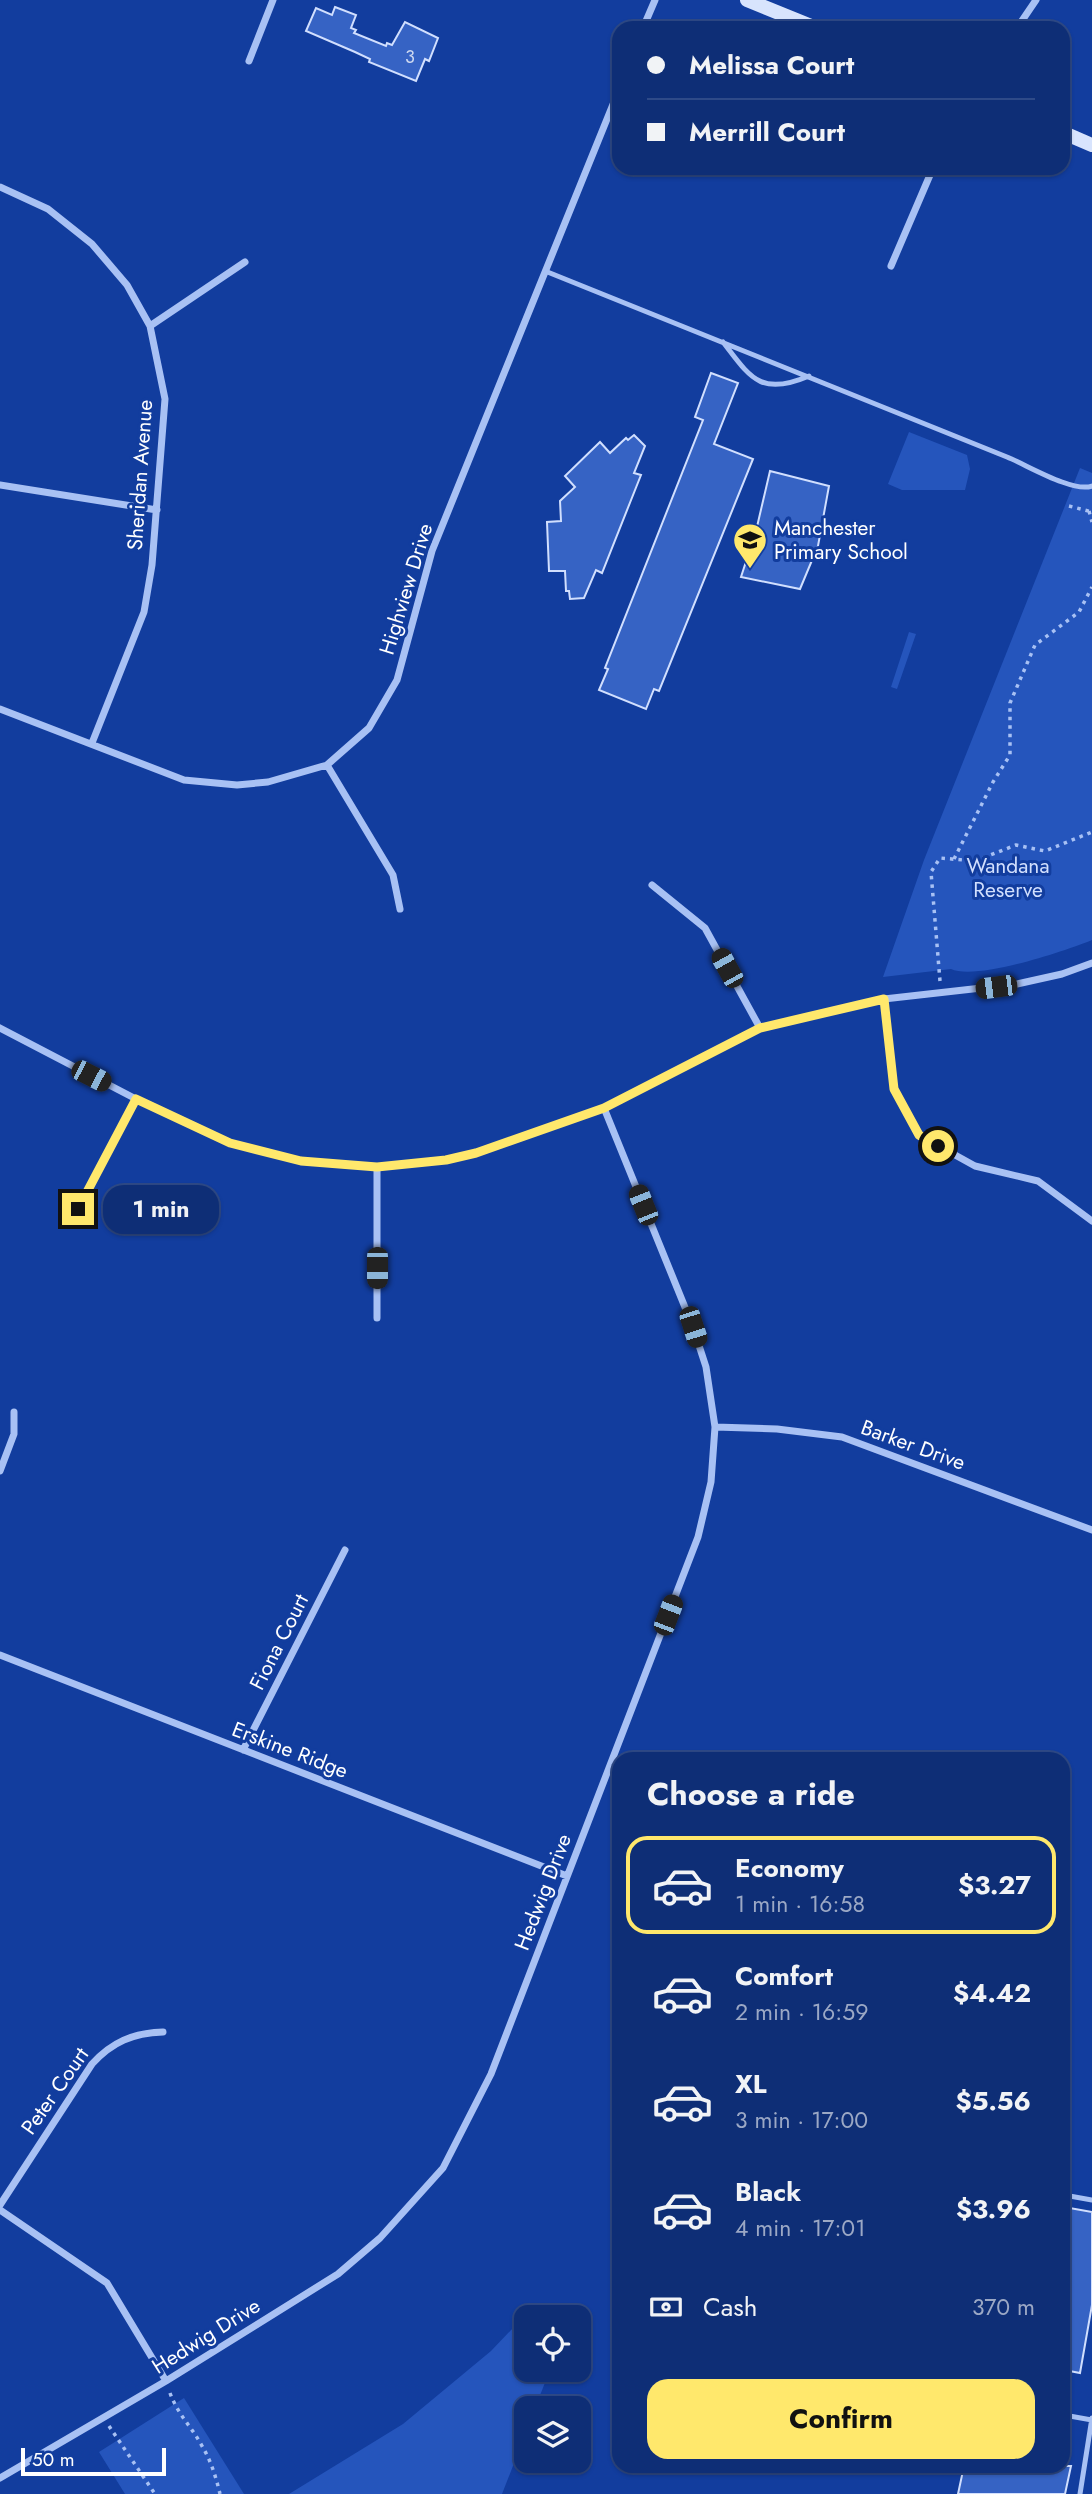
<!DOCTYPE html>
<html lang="en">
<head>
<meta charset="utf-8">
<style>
  :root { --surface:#0e2e76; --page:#17367b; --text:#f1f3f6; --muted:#9ba8c5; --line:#2e4a88; --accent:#ffe86c }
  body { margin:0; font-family:Jost,sans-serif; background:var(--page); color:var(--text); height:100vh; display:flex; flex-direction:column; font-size:26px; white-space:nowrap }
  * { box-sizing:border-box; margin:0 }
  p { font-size:23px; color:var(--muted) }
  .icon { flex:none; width:38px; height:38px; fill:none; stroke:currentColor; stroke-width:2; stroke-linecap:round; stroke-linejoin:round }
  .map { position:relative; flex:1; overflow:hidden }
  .details { position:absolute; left:612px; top:1752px; width:458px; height:721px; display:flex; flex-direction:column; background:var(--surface); border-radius:21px; box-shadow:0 2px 5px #0004,0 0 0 2px var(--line) }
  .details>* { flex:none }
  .banner { position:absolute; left:612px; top:21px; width:458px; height:154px; border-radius:21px; box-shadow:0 2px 5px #0004,0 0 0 2px var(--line); display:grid; align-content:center; height:154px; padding:0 35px; background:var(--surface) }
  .tools { position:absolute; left:514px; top:2305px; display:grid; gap:14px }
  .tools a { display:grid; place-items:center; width:77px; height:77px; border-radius:14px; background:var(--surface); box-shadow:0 2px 5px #0004,0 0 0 2px var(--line); font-size:35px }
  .scale { position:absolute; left:21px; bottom:18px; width:145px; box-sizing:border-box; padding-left:7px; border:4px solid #fff; border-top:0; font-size:19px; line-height:24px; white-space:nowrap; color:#fff; -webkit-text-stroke:5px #123d9e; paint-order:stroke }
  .end { position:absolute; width:32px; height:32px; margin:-16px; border:9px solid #ffe86c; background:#111; box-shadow:0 0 0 4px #111 }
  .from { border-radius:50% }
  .bubble { position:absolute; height:49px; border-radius:21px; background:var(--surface); box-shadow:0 2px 5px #0004,0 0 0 2px var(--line); font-size:23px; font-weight:700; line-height:49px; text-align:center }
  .car { position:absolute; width:21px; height:42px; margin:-21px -10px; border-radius:9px; box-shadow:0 0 5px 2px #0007; background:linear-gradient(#222 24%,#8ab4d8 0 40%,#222 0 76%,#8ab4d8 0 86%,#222 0) }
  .banner b { display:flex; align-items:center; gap:24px; height:66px; font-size:26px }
  .banner b+b { border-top:2px solid var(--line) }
  .banner i { width:18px; height:18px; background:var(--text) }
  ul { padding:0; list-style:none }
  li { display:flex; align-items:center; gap:21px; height:98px; margin:0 14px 10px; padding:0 21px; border:4px solid transparent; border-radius:21px }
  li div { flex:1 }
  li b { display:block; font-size:26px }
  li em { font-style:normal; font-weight:700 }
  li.current { border-color:var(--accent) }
  li>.icon { width:63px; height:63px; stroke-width:1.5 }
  h2 { padding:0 35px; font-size:32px; line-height:84px }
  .pay { display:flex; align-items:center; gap:18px; height:77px; padding:0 35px; font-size:26px }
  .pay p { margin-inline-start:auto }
  .button { display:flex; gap:14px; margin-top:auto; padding:14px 35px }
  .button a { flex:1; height:80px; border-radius:21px; background:var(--accent); color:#111; font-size:28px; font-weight:700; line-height:80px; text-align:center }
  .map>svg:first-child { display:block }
</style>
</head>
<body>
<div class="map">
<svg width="1092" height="2494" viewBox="0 0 1092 2494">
  <rect width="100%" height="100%" fill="#123d9e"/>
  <!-- green -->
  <path fill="#2555bc" d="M 909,432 L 967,455 L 970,469 L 965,490 L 902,490 L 888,484 Z
    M 1080,468 L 1092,473 L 1092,940 C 1065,951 976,981 951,969 L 883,977 L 924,860 Z
    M 909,632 L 916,634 L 897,689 L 891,687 Z
    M 533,2307 L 545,2317 L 527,2317 L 527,2370 L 550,2370 L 535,2408 L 527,2408 L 527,2430 L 502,2494 L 289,2494 L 403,2424 L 491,2351 Z
    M 184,2398 L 244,2494 L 125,2494 L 99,2452 Z"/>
  <!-- building -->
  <path fill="#3663c4" stroke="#d1dffe" stroke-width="2" d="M 335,7 L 356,15 L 351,28 L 356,30 L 354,33 L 386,46 L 387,43 L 392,45 L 405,22 L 438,38 L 429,61 L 425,59 L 416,81 L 369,62 L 370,59 L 355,52 L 306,31 L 316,8 L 332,15 Z
    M 711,373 L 738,383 L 714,444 L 753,459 L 659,691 L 654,689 L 646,709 L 599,690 L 608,669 L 605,668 L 703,420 L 695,417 Z
    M 634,435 L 645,446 L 634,473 L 641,475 L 602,573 L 596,570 L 584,598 L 570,599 L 569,591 L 566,591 L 565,571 L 549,571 L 547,522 L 561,521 L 560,501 L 575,487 L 565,476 L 600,442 L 610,453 L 626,438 L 628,440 Z
    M 770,471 L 829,486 L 818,546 L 800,589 L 741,577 L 756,531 Z
    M 1064,2207 L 1092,2212 L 1092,2305 L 1080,2373 L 1064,2370 Z
    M 964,2466 L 1071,2466 L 1065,2494 L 958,2494 Z"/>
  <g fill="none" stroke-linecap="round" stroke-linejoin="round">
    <!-- path -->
    <path stroke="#a8c1f4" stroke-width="3.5" stroke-dasharray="3.5 5" stroke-linecap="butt" d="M 1069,506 L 1092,512
      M 1089,511 L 1092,522
      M 954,859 L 993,782 L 1010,755 L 1010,703 L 1035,645 L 1079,612 L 1092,587
      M 940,981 L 931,872 L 940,858 L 975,861 L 1016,845 L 1045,851 L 1092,832
      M 170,2393 C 178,2415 192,2427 202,2446 C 211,2461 216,2477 220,2494
      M 109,2426 L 155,2494"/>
    <!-- lane -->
    <path stroke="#a8c1f4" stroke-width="5" d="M 545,271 L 1007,457 C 1027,465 1073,493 1092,486
      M 723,342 C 750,377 760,397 809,376
      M 1064,2195 L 1092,2200
      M 1064,2415 L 1092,2420
      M 1080,2494 L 1092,2418"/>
    <!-- street -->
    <path stroke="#a8c1f4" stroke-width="7" d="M 643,28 L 655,0
      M 1017,28 L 1036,0
      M 249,61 L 273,0
      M 0,187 L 48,209 L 92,244 L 127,285 L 150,326 L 165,399 L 152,565 L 144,612 L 92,743
      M 891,266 L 933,168
      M 150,326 L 245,262
      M 0,485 L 157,510
      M 0,709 L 184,780 L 237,785 L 268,782 L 327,765 L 369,728 L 397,680 L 432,551 L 620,87
      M 327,765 L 393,875 L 400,909
      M 652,885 L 705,928 L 760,1028
      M 884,999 L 894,1089 L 919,1135 L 975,1166 L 1038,1181 L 1092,1221
      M 0,1028 L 136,1099 L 230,1143 L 301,1161 L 377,1167 L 446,1160 L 476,1153 L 604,1108 L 760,1028 L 884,999 L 1017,984 L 1062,974 L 1092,963
      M 78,1209 L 136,1099
      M 377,1318 L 377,1167
      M 715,1427 L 777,1429 L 842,1437 L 1092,1530
      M 0,1471 L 14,1434 L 14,1412
      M 0,1655 L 567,1876
      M 243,1750 L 345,1550
      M 0,2205 L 92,2064 C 112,2042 133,2033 163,2032
      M 0,2210 L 107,2283 L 166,2381
      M 0,2478 L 166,2381 L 338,2274 L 380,2238 L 443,2168 L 491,2074 L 698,1537 L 711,1482 L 715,1427 L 706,1367 L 693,1327 L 604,1108"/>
    <!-- secondary -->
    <path stroke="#d8e4fd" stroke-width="14" d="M 747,0 L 816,28
      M 1064,133 L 1092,145"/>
  </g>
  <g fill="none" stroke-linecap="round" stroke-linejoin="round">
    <!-- route -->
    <path stroke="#ffe86c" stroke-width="9" d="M 78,1209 L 136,1099 L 230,1143 L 301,1161 L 377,1167 L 446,1160 L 476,1153 L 604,1108 L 760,1028 L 884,999 L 894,1089 L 919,1135 L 938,1146"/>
  </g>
  <!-- icons -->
  <defs>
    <g id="school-pin" transform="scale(1.75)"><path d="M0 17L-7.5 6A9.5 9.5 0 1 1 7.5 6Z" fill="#ffe86c" stroke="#123d9e"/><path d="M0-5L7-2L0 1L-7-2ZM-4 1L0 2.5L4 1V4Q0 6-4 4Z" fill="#111"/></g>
  </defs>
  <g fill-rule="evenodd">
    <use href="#school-pin" x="750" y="540"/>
  </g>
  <g text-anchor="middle" stroke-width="6" stroke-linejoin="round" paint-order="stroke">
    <!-- number labels -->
    <g font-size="18" fill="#cdd8f0">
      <text x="410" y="63">3</text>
    </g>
    <!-- street labels -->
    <g font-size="21" fill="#fff" stroke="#123d9e">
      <text transform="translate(140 475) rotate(-86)" y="7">Sheridan Avenue</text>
      <text transform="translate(406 589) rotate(-73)" y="7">Highview Drive</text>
      <text transform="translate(913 1445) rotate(20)" y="7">Barker Drive</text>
      <text transform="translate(279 1642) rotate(-63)" y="7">Fiona Court</text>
      <text transform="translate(290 1750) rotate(21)" y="7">Erskine Ridge</text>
      <text transform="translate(543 1892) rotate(-69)" y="7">Hedwig Drive</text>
      <text transform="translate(55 2091) rotate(-55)" y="7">Peter Court</text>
      <text transform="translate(206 2336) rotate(-32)" y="7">Hedwig Drive</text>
    </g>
    <!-- poi labels -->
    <g font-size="21" fill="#fff" stroke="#123d9e" text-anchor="start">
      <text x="774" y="535">Manchester<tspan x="774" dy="24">Primary School</tspan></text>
    </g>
    <!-- park labels -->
    <g font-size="21" fill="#d1dffe" stroke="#123d9e">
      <text x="1008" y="873">Wandana<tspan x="1008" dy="24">Reserve</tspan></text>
    </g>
  </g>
</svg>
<div class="tools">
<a><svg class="icon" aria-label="locate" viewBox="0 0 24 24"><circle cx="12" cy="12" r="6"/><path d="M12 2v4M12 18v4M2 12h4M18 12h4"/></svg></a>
<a><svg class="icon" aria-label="layers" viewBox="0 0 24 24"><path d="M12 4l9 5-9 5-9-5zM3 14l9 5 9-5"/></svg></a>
</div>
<div class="scale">50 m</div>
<i class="end from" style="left:938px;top:1146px"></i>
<i class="end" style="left:78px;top:1209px"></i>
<div class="bubble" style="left:103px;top:1185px;width:116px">1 min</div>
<i class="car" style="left:727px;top:968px;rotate:331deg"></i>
<i class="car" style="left:996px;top:987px;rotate:263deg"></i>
<i class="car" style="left:91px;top:1076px;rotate:117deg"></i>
<i class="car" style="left:643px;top:1205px;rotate:338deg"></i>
<i class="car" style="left:377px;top:1268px;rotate:180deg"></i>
<i class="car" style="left:693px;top:1327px;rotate:162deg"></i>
<i class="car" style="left:668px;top:1615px;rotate:21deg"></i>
<div class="banner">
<b><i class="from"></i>Melissa Court</b>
<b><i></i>Merrill Court</b>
</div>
<section class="details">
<h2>Choose a ride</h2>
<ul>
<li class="current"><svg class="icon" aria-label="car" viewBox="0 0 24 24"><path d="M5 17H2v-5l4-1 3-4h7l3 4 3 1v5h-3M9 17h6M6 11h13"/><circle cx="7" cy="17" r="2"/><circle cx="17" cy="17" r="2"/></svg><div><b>Economy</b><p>1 min · 16:58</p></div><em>$3.27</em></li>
<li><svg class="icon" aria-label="car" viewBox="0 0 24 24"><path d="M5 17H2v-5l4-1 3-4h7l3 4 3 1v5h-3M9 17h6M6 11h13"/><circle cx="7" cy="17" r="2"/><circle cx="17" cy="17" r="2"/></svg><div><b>Comfort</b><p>2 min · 16:59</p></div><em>$4.42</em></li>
<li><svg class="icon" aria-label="car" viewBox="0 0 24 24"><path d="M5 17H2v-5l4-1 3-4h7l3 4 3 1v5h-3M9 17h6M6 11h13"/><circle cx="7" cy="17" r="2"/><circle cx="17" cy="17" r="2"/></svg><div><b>XL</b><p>3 min · 17:00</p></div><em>$5.56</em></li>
<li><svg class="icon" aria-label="car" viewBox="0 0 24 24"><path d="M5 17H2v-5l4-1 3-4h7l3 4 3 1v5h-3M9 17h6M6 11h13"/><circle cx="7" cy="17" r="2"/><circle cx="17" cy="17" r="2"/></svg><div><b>Black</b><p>4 min · 17:01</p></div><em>$3.96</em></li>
</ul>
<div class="pay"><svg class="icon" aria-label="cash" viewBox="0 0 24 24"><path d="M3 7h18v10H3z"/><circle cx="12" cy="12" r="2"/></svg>Cash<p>370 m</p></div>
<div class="button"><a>Confirm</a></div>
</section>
</div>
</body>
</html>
